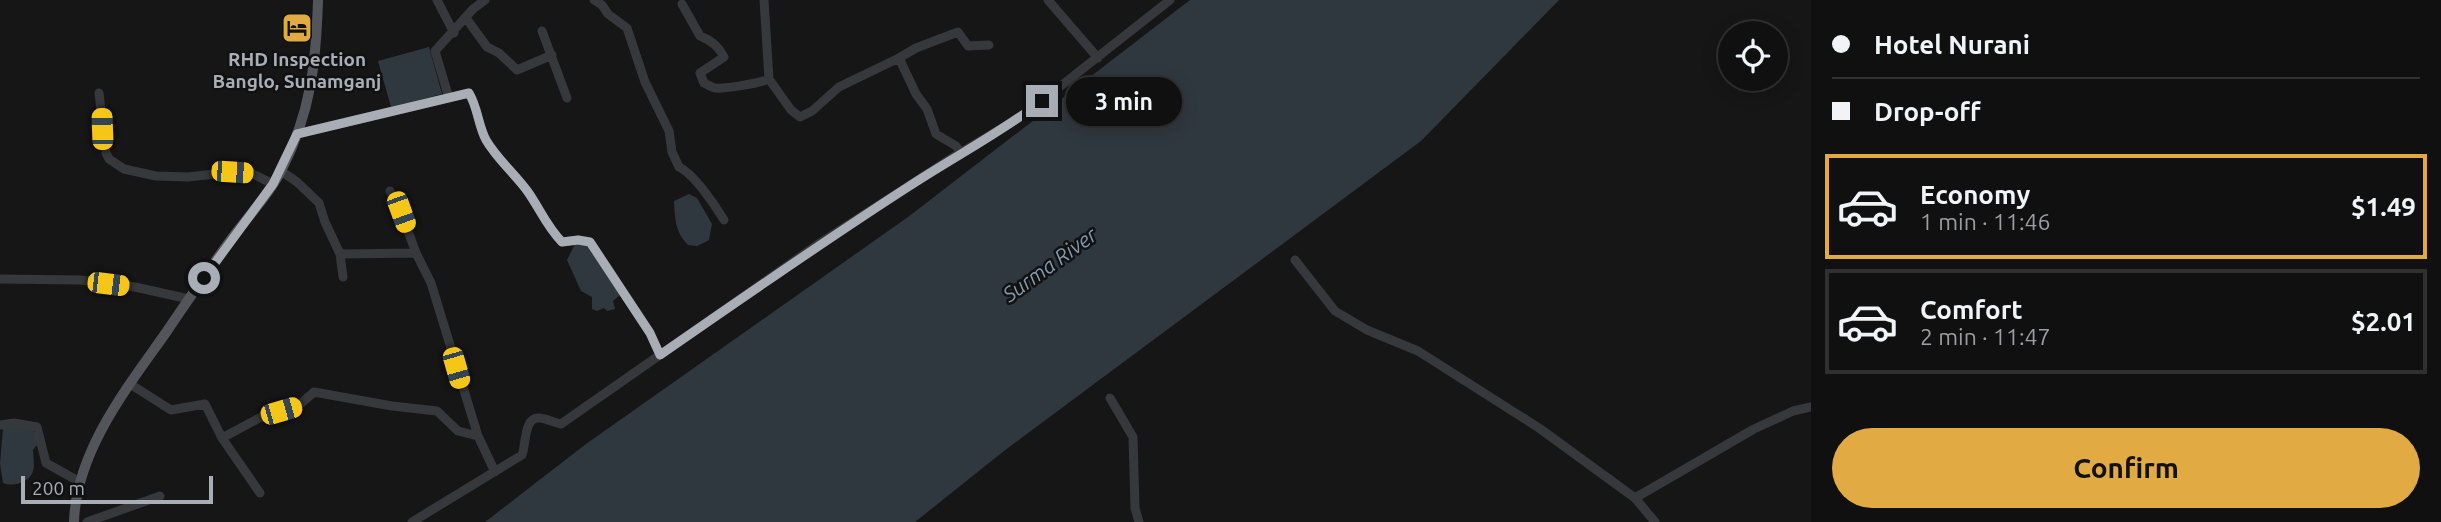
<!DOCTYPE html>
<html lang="en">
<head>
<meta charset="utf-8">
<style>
  :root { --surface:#101011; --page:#19191a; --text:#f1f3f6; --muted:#9c9d9f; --line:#303031; --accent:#e2aa43 }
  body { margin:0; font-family:Ubuntu,sans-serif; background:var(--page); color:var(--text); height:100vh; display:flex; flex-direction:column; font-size:26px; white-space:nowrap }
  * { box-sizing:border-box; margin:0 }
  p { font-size:23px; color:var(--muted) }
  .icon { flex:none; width:38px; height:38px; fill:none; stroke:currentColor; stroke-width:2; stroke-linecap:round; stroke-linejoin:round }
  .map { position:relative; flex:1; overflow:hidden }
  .side { display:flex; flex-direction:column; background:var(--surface); width:630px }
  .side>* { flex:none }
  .hud { display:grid; align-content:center; height:154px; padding:0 21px; background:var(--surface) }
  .buttons { position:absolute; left:1718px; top:21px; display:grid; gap:14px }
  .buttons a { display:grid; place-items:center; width:70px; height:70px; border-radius:50%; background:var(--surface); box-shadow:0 4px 18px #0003,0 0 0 2px var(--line); font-size:35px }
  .scale { position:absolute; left:21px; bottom:18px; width:192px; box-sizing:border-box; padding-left:7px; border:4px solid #a9adb6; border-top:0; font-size:19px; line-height:24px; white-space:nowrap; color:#a9adb6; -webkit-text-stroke:5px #111112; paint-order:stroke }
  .end { position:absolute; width:32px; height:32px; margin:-16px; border:9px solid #a9adb6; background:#111; box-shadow:0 0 0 4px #111 }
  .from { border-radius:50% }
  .bubble { position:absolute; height:49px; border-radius:24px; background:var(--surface); box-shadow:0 4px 18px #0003,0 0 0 2px var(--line); font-size:23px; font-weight:600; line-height:49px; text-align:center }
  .car { position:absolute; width:21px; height:42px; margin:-21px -10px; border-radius:9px; box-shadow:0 0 5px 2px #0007; background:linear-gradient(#f5c518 24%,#345 0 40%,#f5c518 0 76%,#345 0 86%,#f5c518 0) }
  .hud b { display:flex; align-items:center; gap:24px; height:66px; font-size:26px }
  .hud b+b { border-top:2px solid var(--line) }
  .hud i { width:18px; height:18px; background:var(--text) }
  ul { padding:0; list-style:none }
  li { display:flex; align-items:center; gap:21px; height:105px; margin:0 14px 10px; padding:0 7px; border:4px solid var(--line); border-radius:0px }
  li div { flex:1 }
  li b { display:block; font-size:26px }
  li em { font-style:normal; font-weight:600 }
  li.on { border-color:var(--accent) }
  li>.icon { width:63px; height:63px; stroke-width:1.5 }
  .button { display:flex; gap:14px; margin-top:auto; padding:14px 21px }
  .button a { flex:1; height:80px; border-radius:42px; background:var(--accent); color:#111; font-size:28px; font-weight:600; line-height:80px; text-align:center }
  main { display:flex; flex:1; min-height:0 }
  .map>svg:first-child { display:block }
</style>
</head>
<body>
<main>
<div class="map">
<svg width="1811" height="522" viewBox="0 0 1811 522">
  <rect width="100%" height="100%" fill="#161617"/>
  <!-- water -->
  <path fill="#30383f" d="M 1190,0 L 1559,0 L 1421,141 L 1004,451 L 915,522 L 485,522 L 586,444 L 908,217 Z
    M 429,47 L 442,94 L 391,107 L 378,61 Z
    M 689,194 L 697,198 L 712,224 L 709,240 L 697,246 L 688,245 C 675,232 675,218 674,201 Z
    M 575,244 L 590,244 L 621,294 L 613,301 L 615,309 L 607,311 L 604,308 L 597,311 L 592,309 L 592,297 L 581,291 L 567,260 Z
    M 12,426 L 31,428 L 35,433 L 37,445 L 33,450 C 34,466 37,477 20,483 C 13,485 9,485 3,483 L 0,464 L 3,428 Z"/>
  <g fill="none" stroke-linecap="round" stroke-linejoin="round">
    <!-- minor -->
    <path stroke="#37383c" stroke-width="9" d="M 437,0 L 454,33
      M 594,0 L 602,5 L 608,14 L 627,28 L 645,82 L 669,131 L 672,152 L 679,167 C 694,174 715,205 724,220
      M 764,0 L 769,79 L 791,110 L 800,117 L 812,111 L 839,87 L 899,58
      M 1048,0 L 1098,58
      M 682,4 L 700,36 C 711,40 719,47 724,57 L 700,73 L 704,83 C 708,85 711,87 715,88 C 726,89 760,83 769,79
      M 466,18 L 487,47 L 499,53 L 517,70 L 552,55
      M 542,31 L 567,98
      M 99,93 L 106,153 L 109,159 L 124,169 L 156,176 L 188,177 L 232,172 L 253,174 L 273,184
      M 449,98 L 435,51 L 473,9 L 485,0
      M 297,134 L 469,93 C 478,108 478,125 486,140 C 497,159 515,174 528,192 C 540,209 547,227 562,242 L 578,240 L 590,242 L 650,333 L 660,355
      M 961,153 L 956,146 L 936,134 L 927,109 L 916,94 L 899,58 L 916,48 L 958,32 L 968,46 L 989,45
      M 281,171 L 297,182 L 319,203 L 325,222 L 340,254 L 343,277
      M 390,191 L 401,212 L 416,253 L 431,283 L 478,436
      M 340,254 L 416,253
      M 1295,260 L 1335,311 L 1367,330 L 1418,351 L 1539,428 L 1635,498 L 1655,522
      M 0,279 L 80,280 L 135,287 L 189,299
      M 130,384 L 171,410 L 205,404 L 222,438 L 263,416 L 298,406 L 314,392 L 392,406 L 437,411 L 458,431 L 478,436 L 495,472
      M 1110,398 L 1133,437 L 1135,508 L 1139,522
      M 0,425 L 14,423 L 37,427 L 46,463 L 80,482
      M 222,438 L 260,493
      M 1635,498 L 1754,429 L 1793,411 L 1811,407
      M 87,522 L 160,496
      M 412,522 L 522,455 C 526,445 524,418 538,418 C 545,417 554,423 561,424 L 820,243 L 955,156 L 1024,115 L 1170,0"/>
    <!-- major -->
    <path stroke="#53555b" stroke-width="10" d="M 74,522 C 76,452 126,389 165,334 C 188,300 211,266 235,234 C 251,213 270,193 282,169 C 311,112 316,63 318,0"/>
  </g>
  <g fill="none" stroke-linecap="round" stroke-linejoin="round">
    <!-- route -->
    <path stroke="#a9adb6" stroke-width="9" d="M 204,278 L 273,184 L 297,134 L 469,93 C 478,108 478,125 486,140 C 497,159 515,174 528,192 C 540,209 547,227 562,242 L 578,240 L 590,242 L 650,333 L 660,355 C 742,298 824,241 908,187 C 952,158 1000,133 1042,101"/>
  </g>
  <!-- icons -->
  <defs>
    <g id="hotel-square" transform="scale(1.575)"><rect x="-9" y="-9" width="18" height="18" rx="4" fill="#e2aa43" stroke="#111112"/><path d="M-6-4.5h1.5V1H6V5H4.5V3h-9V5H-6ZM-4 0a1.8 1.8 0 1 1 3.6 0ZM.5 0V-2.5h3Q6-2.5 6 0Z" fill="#111"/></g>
  </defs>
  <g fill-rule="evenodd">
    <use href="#hotel-square" x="297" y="28"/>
  </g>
  <g text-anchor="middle" stroke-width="5" stroke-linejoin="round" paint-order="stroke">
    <!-- poi labels -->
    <g font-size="19" font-weight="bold" fill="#a9adb6" stroke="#111112">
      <text x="297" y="66">RHD Inspection<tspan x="297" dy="22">Banglo, Sunamganj</tspan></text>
    </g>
    <!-- water labels -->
    <g font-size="21" font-style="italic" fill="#839aae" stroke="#111112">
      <text transform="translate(1050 265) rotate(-36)" y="7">Surma River</text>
    </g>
  </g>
</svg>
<div class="buttons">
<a><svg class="icon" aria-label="locate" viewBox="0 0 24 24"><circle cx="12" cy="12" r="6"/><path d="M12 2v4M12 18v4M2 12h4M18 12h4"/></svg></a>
</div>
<div class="scale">200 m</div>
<i class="end from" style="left:204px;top:278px"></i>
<i class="end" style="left:1042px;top:101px"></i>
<div class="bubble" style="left:1066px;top:77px;width:116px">3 min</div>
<i class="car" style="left:102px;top:129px;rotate:358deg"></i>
<i class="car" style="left:232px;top:172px;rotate:94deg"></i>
<i class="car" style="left:401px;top:212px;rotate:160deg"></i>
<i class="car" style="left:108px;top:284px;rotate:97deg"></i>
<i class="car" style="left:456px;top:368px;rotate:164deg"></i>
<i class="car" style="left:281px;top:411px;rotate:74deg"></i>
</div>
<section class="side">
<div class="hud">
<b><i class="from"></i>Hotel Nurani</b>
<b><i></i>Drop-off</b>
</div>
<ul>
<li class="on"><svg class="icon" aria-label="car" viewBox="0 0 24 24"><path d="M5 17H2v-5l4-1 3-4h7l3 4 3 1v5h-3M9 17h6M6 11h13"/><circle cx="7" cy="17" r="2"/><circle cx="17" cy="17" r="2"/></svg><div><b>Economy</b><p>1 min · 11:46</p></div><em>$1.49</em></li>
<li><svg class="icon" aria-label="car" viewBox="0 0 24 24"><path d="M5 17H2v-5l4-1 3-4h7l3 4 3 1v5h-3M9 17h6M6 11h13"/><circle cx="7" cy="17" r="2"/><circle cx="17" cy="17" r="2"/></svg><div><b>Comfort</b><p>2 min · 11:47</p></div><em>$2.01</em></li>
</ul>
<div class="button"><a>Confirm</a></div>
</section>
</main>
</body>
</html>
